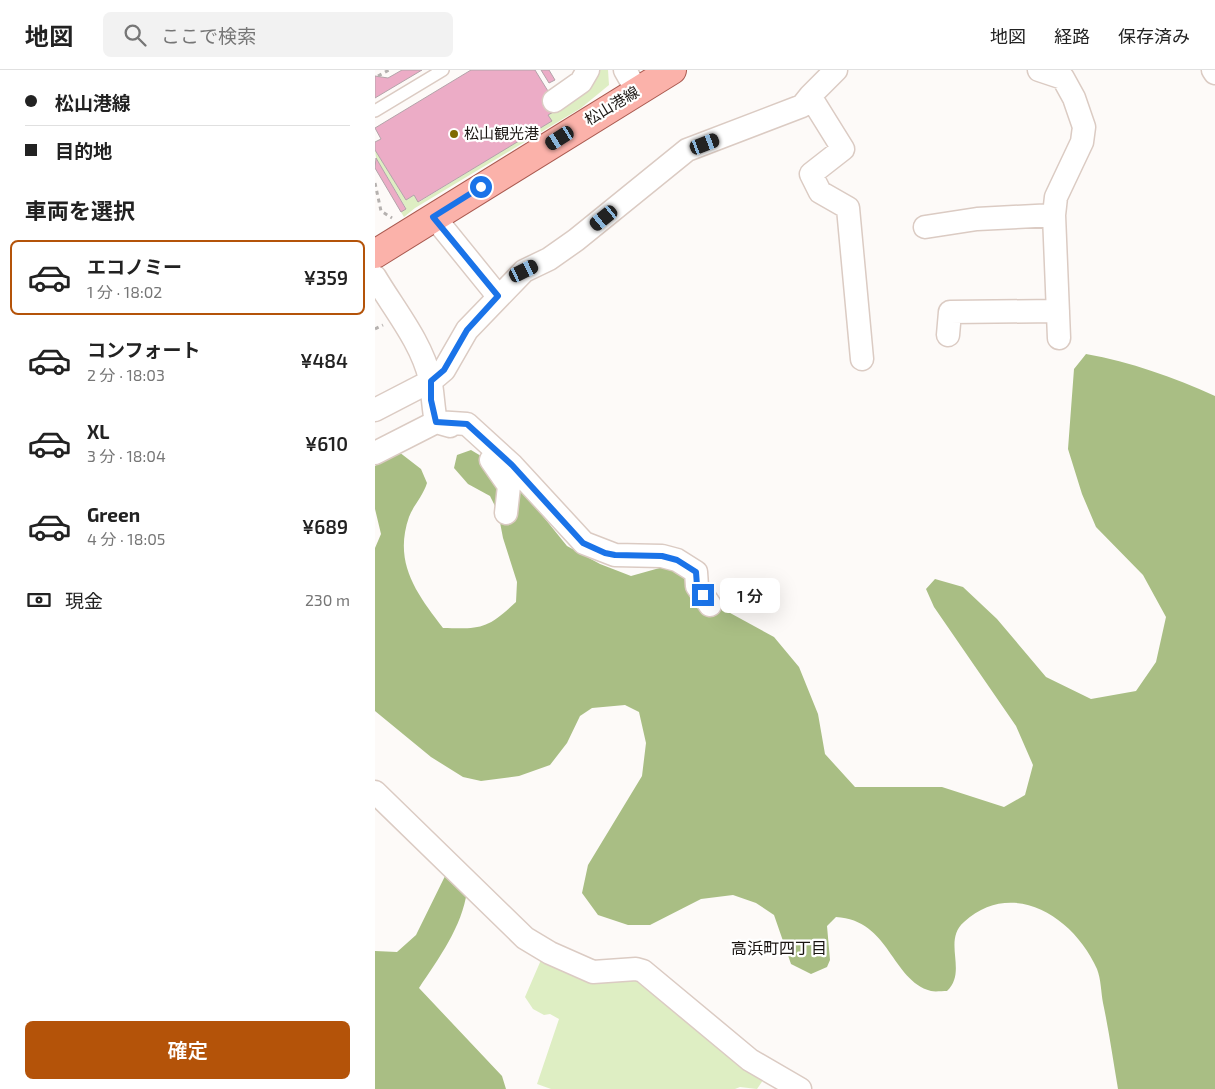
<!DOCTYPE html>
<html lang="ja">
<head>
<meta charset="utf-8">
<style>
  :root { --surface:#fff; --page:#f2f2f2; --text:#222; --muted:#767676; --line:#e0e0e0; --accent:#b45309 }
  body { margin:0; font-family:"Exo 2","Noto Sans JP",sans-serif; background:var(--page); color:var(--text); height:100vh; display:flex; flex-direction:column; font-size:19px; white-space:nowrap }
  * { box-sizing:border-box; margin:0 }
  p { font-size:16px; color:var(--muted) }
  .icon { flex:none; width:28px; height:28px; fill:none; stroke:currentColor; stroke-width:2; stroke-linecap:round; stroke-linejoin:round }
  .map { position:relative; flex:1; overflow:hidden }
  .panel { display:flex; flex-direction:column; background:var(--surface); width:375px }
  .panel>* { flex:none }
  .guide { display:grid; align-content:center; height:110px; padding:0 25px; background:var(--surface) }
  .end { position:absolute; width:22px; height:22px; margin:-11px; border:6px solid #1a73e8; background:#fff; box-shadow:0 0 0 2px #fff }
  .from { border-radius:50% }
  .bubble { position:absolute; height:35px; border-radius:8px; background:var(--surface); box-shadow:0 5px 20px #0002; font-size:16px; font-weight:600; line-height:35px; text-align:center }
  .car { position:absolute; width:15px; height:30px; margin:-15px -8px; border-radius:6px; box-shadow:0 0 4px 1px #0007; background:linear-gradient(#222 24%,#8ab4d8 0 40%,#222 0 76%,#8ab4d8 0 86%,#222 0) }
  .guide b { display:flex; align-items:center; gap:18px; height:48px; font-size:19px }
  .guide b+b { border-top:1px solid var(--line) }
  .guide i { width:12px; height:12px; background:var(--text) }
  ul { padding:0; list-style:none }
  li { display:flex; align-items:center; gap:15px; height:75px; margin:0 10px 8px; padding:0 15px; border:2px solid transparent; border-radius:8px }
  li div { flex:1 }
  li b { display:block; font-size:19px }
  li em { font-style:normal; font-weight:600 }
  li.on { border-color:var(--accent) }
  li>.icon { width:45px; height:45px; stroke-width:1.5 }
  h2 { padding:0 25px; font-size:22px; line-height:60px }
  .pay { display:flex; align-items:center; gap:12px; height:55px; padding:0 25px; font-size:19px }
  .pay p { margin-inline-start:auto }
  .cta { display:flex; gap:10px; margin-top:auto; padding:10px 25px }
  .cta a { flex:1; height:58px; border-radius:8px; background:var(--accent); color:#fff; font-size:20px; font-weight:600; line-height:58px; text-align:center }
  header { display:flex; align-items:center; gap:30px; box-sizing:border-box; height:70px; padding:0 25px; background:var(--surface); border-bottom:1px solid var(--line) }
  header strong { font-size:24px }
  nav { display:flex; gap:28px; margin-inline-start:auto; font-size:18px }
  .search { width:350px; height:45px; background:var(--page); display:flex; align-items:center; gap:12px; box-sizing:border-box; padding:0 18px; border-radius:8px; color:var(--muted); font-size:19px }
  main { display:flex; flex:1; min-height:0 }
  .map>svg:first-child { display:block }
</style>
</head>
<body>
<header>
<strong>地図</strong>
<div class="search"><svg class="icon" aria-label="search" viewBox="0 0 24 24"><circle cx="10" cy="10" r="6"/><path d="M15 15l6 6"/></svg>ここで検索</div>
<nav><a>地図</a><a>経路</a><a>保存済み</a></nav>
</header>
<main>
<section class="panel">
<div class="guide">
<b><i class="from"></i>松山港線</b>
<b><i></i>目的地</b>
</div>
<h2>車両を選択</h2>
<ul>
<li class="on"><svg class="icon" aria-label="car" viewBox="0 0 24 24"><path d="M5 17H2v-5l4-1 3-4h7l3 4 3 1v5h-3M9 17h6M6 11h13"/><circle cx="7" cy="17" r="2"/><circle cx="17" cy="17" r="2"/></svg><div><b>エコノミー</b><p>1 分 · 18:02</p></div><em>¥359</em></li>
<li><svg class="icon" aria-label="car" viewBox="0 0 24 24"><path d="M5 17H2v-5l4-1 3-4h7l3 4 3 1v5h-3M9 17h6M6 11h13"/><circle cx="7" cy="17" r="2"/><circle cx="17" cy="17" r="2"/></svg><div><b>コンフォート</b><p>2 分 · 18:03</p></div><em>¥484</em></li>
<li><svg class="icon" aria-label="car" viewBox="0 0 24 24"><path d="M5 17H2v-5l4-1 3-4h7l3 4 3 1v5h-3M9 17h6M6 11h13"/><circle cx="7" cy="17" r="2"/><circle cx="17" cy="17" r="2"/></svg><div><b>XL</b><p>3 分 · 18:04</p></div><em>¥610</em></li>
<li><svg class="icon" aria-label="car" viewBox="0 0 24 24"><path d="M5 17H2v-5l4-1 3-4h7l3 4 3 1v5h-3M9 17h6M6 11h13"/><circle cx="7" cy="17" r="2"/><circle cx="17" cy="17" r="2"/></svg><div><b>Green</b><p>4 分 · 18:05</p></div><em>¥689</em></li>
</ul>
<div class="pay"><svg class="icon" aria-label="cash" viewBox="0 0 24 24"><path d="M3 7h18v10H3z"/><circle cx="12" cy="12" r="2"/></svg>現金<p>230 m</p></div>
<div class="cta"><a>確定</a></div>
</section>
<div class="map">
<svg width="840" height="1019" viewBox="0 0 840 1019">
  <rect width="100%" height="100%" fill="#fdfaf8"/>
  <!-- green -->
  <path fill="#deeec3" d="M 220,0 L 233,0 L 234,15 L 206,38 L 40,138 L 29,147 L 26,142 L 31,138 L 1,88 L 0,80 L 31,130 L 39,125 L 44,132 L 176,51 L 173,45 Z
    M 169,883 L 261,901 L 393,1003 L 382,1019 L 365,1017 L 360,1019 L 176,1019 L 162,1014 L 184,949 L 175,944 L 169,945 L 158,939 L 150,927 Z"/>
  <!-- forest -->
  <path fill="#a9be84" d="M 711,284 C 756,292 798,307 840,326 L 840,1019 L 743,1019 C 738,990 734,961 728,933 C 726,922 726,909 722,899 C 700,848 638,807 589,852 C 567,871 593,901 572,921 C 567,921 560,922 556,921 C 516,910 515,850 461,847 L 452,856 L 455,890 L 452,897 L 436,904 L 416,894 L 399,845 L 381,833 L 358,825 L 326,829 L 275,855 L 253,855 L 223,845 L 207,823 L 213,795 L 267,706 L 271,673 L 264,642 L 250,635 L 217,638 L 205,646 L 192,673 L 175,695 L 144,706 L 106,711 L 88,707 L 56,687 L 0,641 L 0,478 L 6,464 L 0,439 L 0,396 L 24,382 L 46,399 L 52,413 C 48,426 38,436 34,447 C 18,493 42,524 68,558 C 107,559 112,559 141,532 L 142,512 L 128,468 L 123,442 L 115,426 L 93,414 L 79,398 L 82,385 L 96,380 L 116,392 L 150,424 L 192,476 L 225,494 L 256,506 L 313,490 L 335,532 L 399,567 L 424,597 L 443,644 L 450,684 L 480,717 L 567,717 L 629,737 L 650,725 L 658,695 L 641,656 L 559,537 L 551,519 L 560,509 L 588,517 L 622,549 L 671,607 L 716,629 L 761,621 L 781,592 L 791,547 L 768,505 L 721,457 L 707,424 L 693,379 L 699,299 Z
    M 73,800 L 92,821 C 87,857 64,888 44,918 L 127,1006 L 131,1019 L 0,1019 L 0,881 L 22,882 L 41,865 Z"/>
  <!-- building -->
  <path fill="#ecacc6" stroke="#b3a3a9" d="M 27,0 L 47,0 L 0,28 L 0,6 L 13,8 Z
    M 96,0 L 160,0 L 184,39 L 173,45 L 177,51 L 43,132 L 39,125 L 31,130 L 0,80 L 0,72 L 6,69 L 0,58 Z
    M 166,0 L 174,0 L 180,10 L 174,13 Z
    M 1,88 L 31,139 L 26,142 L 0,98 Z"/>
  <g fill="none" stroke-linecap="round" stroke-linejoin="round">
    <!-- service casing -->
    <g stroke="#dbcbc3" stroke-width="14">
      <path id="service" d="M 0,41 L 68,0"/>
    </g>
    <!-- minor casing -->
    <g stroke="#dbcbc3" stroke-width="25">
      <path id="minor" d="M 250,0 L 262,21
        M 664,0 L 688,8 L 699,28 L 709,57 L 707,72 L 681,127 L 679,145 L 684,268
        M 838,0 L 840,3
        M 435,26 L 468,79 L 436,104 L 445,122 L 473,138 L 487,289
        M 179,31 L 206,12 L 213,0
        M 59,147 L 123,226
        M 550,157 L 602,149 L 679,145
        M 0,207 C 19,239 47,273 55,309 C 58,322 58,338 61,352 L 75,356
        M 573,265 L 575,242 L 683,241
        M 0,340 L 56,311 L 69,300 L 92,260 L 149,201 L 174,189 L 201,170 L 312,80 L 427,36 L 435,26 L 461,0
        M 0,383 L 61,352 L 92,354 L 137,395 L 209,473 L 240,485 L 287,486 L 302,490 L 321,502 L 322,516 L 335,535
        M 116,390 L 134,416 L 131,443
        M 0,722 L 150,868 L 175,883 L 218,902 L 261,899 L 268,901 L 375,990 L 425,1019"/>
    </g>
    <!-- primary casing -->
    <g stroke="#aa5a50" stroke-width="30">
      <path id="primary" d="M 0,184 L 297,0"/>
    </g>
    <!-- path -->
    <path stroke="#b5b1af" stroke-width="3" stroke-dasharray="4 4" stroke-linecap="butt" d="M 3,6 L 14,0
      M 0,113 L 6,141 L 17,148
      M 0,259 L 8,255"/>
    <!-- service -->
    <use href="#service" stroke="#fff" stroke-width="11"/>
    <!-- minor -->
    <use href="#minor" stroke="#fff" stroke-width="22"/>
    <!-- primary -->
    <use href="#primary" stroke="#fbb2aa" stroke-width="28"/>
  </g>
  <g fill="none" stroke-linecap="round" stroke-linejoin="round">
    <!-- route -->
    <path stroke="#1a73e8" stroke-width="6" d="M 106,117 L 58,147 L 123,226 L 92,260 L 69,300 L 56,311 L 56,330 L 61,352 L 92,354 L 137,395 L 208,473 L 230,483 L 240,485 L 287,486 L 302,490 L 321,502 L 322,516 L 328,525"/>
  </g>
  <!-- markers -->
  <circle fill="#7f6a02" stroke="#fff" stroke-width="2" cx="79" cy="64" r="5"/>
  <g text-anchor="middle" stroke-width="4.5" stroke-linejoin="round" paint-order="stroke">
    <!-- street labels -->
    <g font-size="15" fill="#1a1512" stroke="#fff">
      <text transform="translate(237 36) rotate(-31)" y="5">松山港線</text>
    </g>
    <!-- poi labels -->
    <g font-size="15" fill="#1a1512" stroke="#fff" text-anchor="start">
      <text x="89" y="69">松山観光港</text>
    </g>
    <!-- neighbourhood labels -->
    <g font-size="16" fill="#1a1512" stroke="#fff">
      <text x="404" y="884">高浜町四丁目</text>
    </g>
  </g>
</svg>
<i class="end from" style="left:106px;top:117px"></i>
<i class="end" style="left:328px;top:525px"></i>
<div class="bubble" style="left:345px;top:508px;width:60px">1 分</div>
<i class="car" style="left:185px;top:68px;rotate:238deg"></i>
<i class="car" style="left:330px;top:74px;rotate:69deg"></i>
<i class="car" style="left:229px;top:148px;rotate:231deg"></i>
<i class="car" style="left:149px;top:201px;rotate:64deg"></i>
</div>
</main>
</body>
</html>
